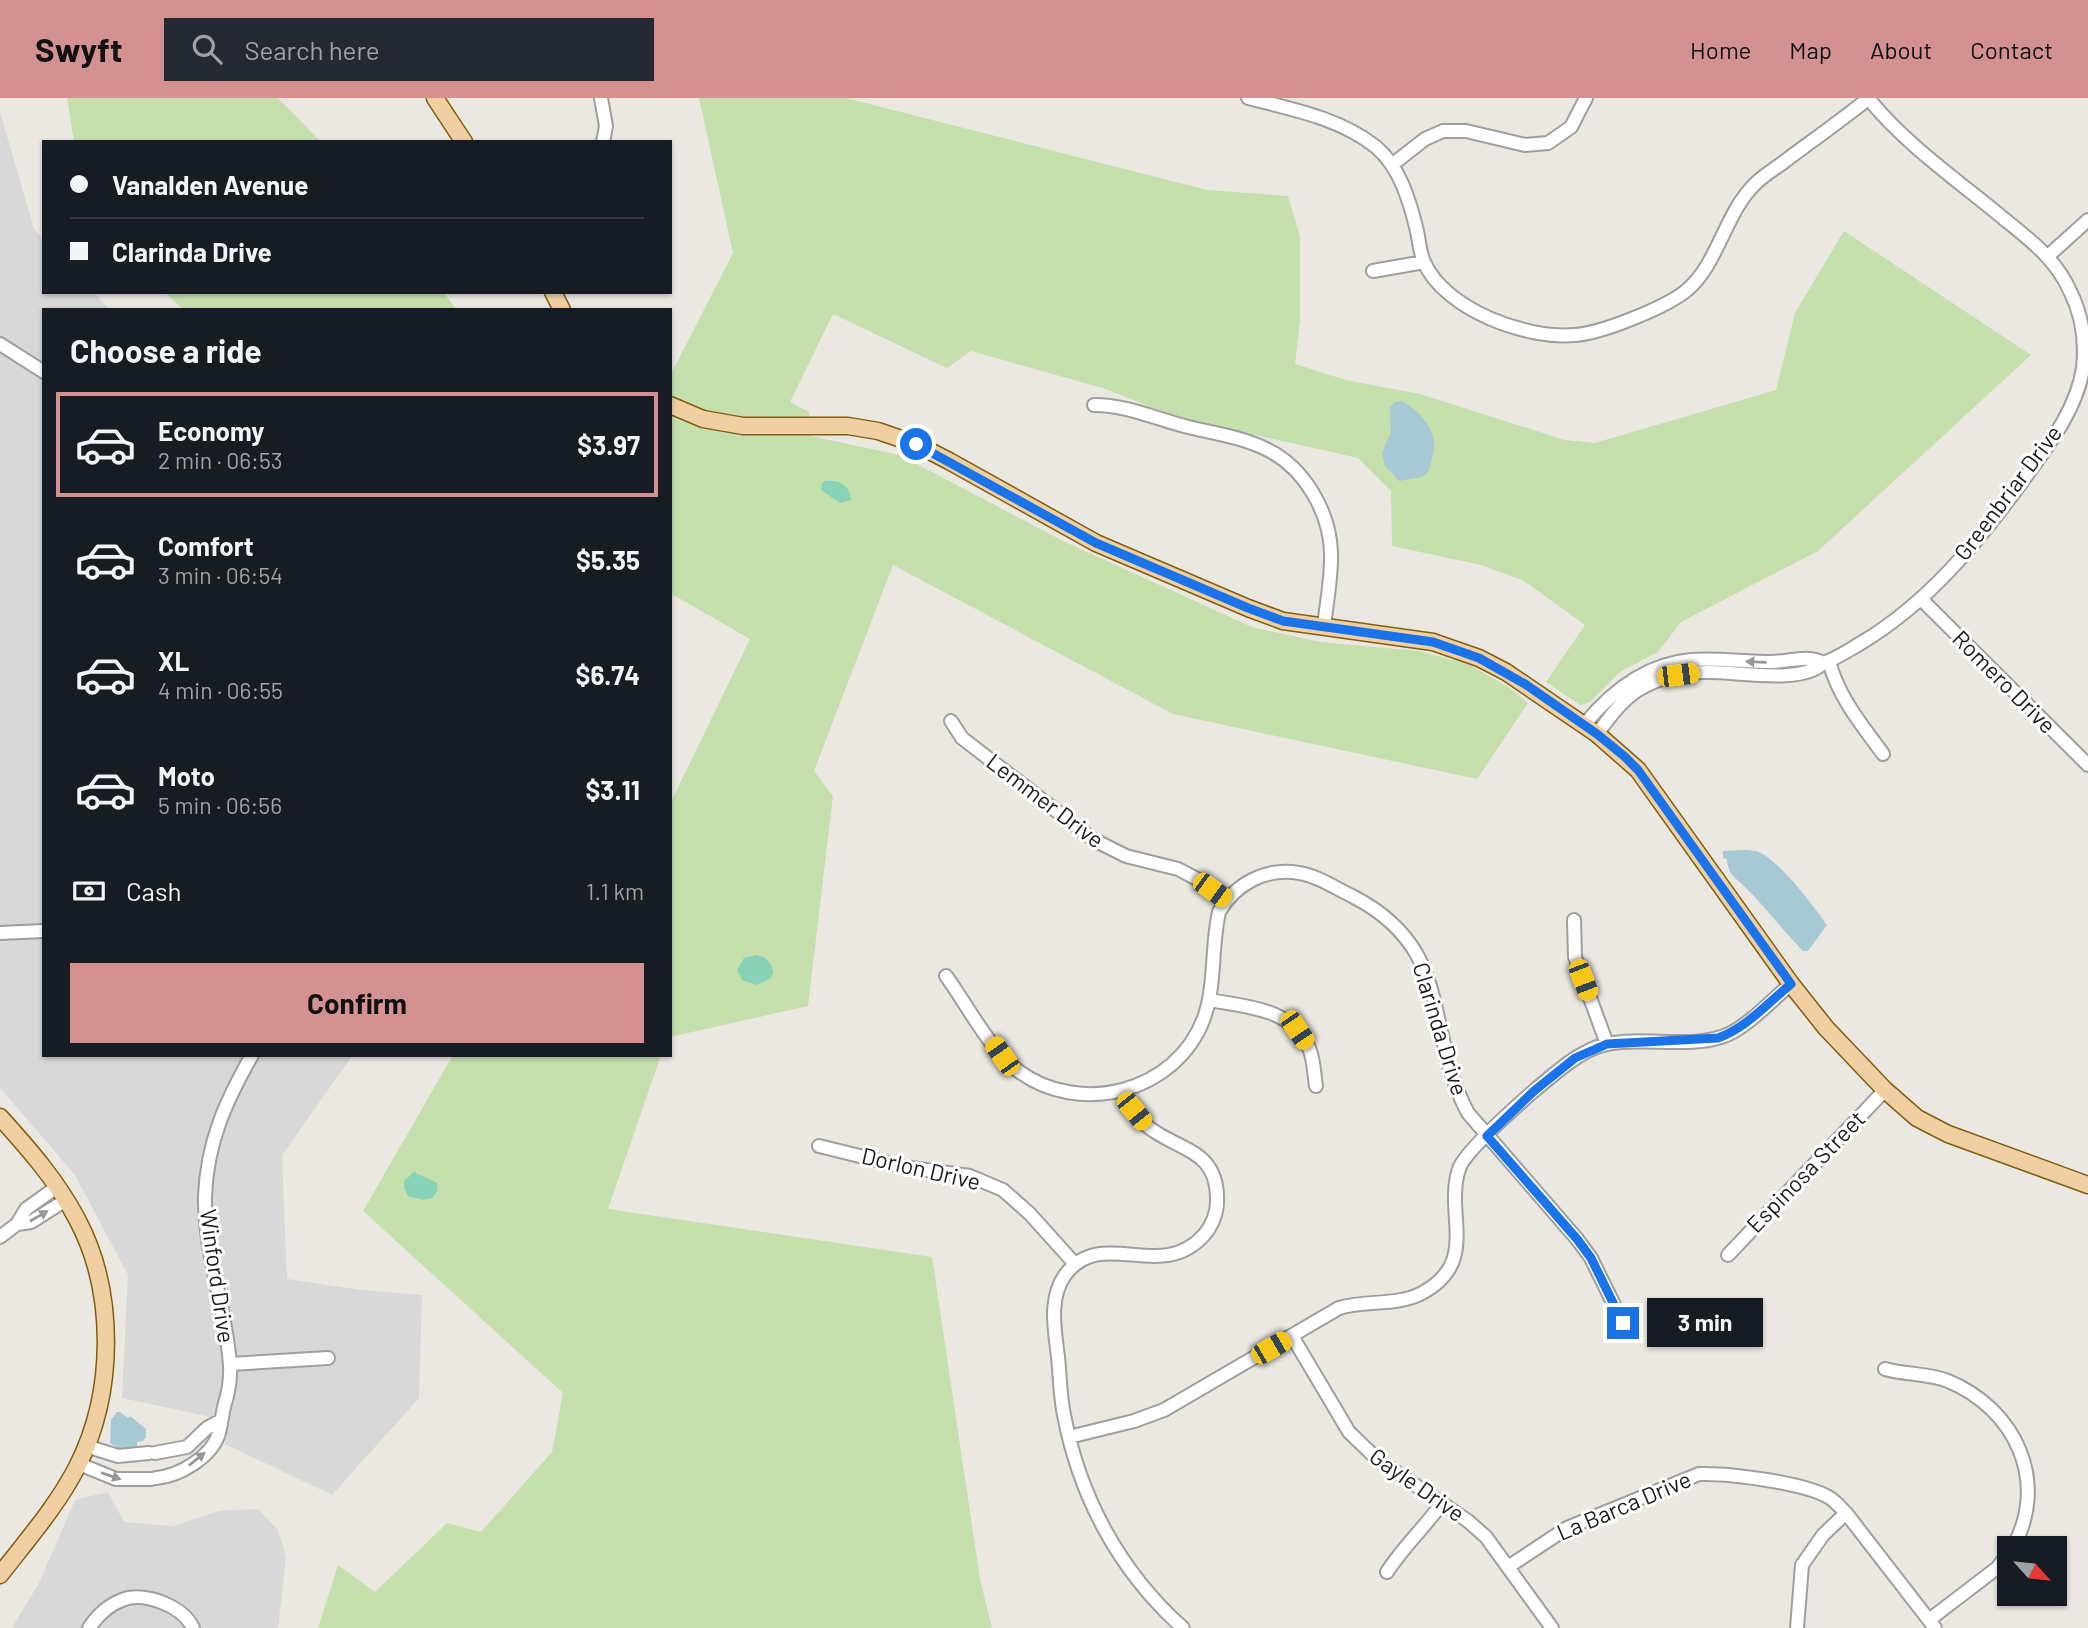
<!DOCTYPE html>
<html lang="en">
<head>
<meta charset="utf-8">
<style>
  :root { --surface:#171b24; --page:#242831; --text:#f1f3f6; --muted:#9ea1a6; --line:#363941; --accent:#d39192 }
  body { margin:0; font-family:Barlow,sans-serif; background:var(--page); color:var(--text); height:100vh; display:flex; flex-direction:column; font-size:26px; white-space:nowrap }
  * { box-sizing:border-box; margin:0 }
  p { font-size:23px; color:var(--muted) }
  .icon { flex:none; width:38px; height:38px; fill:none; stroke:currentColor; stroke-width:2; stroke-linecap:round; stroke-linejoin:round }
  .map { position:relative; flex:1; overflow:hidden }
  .details { position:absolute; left:42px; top:210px; width:630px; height:749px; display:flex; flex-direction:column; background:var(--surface); border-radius:0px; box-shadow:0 2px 5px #0004 }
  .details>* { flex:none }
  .guide { position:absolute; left:42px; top:42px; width:630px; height:154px; border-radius:0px; box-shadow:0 2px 5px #0004; display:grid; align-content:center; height:154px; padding:0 28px; background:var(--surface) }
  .needle { width:46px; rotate:117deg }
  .fabs { position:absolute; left:1997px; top:1438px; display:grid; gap:14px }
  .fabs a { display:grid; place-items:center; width:70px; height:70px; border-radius:0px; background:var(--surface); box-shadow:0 2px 5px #0004; font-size:35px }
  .end { position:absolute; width:32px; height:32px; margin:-16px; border:9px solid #1a73e8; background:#fff; box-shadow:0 0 0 4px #fff }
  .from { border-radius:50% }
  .bubble { position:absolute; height:49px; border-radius:0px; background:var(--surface); box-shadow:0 2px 5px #0004; font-size:23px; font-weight:700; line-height:49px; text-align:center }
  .car { position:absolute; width:21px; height:42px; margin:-21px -10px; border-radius:9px; box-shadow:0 0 5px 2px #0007; background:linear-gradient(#f5c518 24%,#345 0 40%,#f5c518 0 76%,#345 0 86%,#f5c518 0) }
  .guide b { display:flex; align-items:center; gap:24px; height:66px; font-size:26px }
  .guide b+b { border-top:2px solid var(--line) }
  .guide i { width:18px; height:18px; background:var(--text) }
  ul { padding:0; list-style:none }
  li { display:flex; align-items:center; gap:21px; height:105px; margin:0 14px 10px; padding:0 14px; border:4px solid transparent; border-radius:0px }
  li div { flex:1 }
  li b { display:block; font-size:26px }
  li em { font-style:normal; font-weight:700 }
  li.active { border-color:var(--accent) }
  li>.icon { width:63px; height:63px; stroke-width:1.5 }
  h2 { padding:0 28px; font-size:32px; line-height:84px }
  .pay { display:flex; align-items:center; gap:18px; height:77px; padding:0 28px; font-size:26px }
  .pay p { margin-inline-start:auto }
  .button { display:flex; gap:14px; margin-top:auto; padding:14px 28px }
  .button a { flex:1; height:80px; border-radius:0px; background:var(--accent); color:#111; font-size:28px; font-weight:700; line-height:80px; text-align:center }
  header { display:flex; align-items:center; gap:42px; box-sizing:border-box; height:98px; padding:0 35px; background:var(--accent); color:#111 }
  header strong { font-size:33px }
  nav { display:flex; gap:38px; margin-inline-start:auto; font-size:24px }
  .search { width:490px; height:63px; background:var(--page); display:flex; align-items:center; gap:18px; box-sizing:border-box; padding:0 24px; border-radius:0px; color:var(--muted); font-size:26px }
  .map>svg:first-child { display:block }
</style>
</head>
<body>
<header>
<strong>Swyft</strong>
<div class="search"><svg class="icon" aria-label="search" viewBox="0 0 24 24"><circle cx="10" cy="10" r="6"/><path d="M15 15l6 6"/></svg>Search here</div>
<nav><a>Home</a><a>Map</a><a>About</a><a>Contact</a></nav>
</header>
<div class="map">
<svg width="2088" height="1530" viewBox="0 0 2088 1530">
  <rect width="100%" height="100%" fill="#ebe8e2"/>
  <!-- residential -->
  <path fill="#d9d8d8" d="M 0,14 L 34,131 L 44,142 L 44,194 L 93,194 L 110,212 L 44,212 L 44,957 L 353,957 L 282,1057 L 287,1181 L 361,1192 L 422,1197 L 419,1300 L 332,1397 L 225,1346 L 230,1323 L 122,1300 L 128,1177 L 75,1077 L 0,990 Z
    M 108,1394 L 124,1424 L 173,1428 L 219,1413 L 258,1411 L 278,1432 L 286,1459 L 278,1530 L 12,1530 L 39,1485 L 75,1402 Z"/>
  <!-- grass -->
  <path fill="#c5e0ad" d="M 67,0 L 278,0 L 321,44 L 74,44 Z
    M 699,0 L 846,0 L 1207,92 L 1288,98 L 1300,139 L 1300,223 L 1295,266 L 1346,282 L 1420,296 L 1565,342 L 1595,345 L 1776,292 L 1795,215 L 1844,133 L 2031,257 L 1818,453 L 1681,524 L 1658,554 L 1620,574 L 1590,604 L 1580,607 L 1546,584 L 1585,527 L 1524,483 L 1481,467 L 1392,448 L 1391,393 L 1358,360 L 1175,319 L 1106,291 L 971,253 L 947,270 L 833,216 L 790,304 L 809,314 L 811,338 L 900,357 L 1063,443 L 1252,529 L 1320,544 L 1419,553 L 1469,566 L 1508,589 L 1528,605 L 1477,681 L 1173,616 L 893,467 L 814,673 L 833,698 L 808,908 L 670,939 L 670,706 L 750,541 L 670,495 L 670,324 L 672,324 L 670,322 L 670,278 L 733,155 Z
    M 164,194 L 443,194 L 457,212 L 184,212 Z
    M 453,957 L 661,957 L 608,1111 L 932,1159 L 980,1481 L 992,1530 L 318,1530 L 338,1467 L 375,1494 L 447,1425 L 481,1434 L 552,1354 L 563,1295 L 363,1113 Z"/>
  <!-- pitch -->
  <path fill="#88d2b7" d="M 825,383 C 838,381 851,387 851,402 L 840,405 L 821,392 L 822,385 Z
    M 757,857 C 766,859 772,864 773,874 L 771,880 L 757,887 L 742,882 L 737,872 L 744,860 Z
    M 414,1074 L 437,1085 L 438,1092 L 432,1100 L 423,1102 L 408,1098 L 404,1090 L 404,1083 Z"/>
  <!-- water -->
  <path fill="#a7c9d4" d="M 1401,303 C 1418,311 1437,331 1434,351 C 1433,359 1430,365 1429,373 L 1422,379 L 1399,383 L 1385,368 L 1382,355 L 1391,334 L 1390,309 L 1395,304 Z
    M 1723,753 C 1733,753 1745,751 1755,753 C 1776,757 1815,810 1827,827 L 1808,853 L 1803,853 C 1780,830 1760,801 1735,780 C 1730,776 1727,767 1727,761 L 1723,760 Z
    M 117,1314 L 120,1314 L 128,1320 L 130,1318 L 146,1331 L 146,1339 L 143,1343 L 137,1344 L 137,1349 L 120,1351 L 110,1345 L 111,1322 Z"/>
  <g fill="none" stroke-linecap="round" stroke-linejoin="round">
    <!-- minor casing -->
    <g stroke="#9f9f9f" stroke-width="16">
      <path id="minor" d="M 601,0 L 606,28 L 603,44
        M 1248,0 C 1291,11 1340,20 1376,49 C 1400,69 1410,104 1417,133 C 1419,143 1420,155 1424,164 C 1445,212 1526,241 1574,237 C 1600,236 1667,209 1687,192 C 1718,166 1725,115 1755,86 C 1765,76 1778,69 1789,60 C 1816,40 1843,21 1869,0
        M 1393,66 L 1425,41 L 1443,33 L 1466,33 L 1525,47 L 1548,45 L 1571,29 L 1586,0
        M 2048,158 L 2088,122
        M 1373,173 L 1424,164
        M 0,246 L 44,274
        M 1094,307 C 1127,307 1156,321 1188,329 C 1213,335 1242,339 1266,351 C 1304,369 1330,414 1331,455 C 1332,480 1326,506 1324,530
        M 1921,501 L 2088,667
        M 1829,563 C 1838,599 1862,627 1883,656
        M 951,623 L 962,640 L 1094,742 L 1126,758 L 1178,771 L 1199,782 L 1226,802
        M 1584,627 C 1611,594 1646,566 1691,562 C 1717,560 1744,564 1771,564 C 1788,564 1809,556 1823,565
        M 1597,636 C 1609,620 1621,603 1638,592 C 1658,580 1683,574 1706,574 C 1735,573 1802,587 1823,565 C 1836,561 1849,552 1861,545 C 1928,505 1978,444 2024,381 C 2048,348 2077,311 2083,270 C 2086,243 2082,217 2070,193 C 2056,161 2029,141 2003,120 C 1957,82 1905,46 1868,0
        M 1574,822 L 1575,859 L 1607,946
        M 0,835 L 44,833
        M 946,878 C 966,905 990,952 1017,972 C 1079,1019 1176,995 1204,920 C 1216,886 1211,849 1219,814 C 1235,786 1266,769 1299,775 C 1318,778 1335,790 1352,798 C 1456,851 1423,932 1468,1015 L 1577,1141 L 1591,1160 L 1623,1225
        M 1210,902 C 1247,909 1292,910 1309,950 C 1314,961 1314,976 1316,988
        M 1125,992 C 1131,1006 1135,1019 1147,1028 C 1177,1053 1219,1050 1217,1104 C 1217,1115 1212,1128 1204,1137 C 1160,1186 1102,1127 1065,1177 C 1048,1201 1055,1233 1058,1259 C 1060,1278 1060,1298 1064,1317 C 1080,1400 1120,1474 1183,1530
        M 819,1048 L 904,1069 L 970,1078 L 1003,1092 L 1030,1116 L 1075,1166
        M 58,1088 L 26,1111 L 17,1126 L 31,1124 L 66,1102
        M 0,1139 L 17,1126
        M 1728,1157 L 1885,992
        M 1292,1238 L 1349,1334 L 1377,1361 L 1468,1423 L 1486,1439 L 1552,1530
        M 230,1266 L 328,1260
        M 1885,1271 C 1906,1277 1928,1275 1948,1283 C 2016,1311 2050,1385 2012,1451
        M 1069,1339 L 1134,1323 L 1164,1312 L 1339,1210 C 1365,1202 1398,1208 1422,1195 C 1480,1164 1444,1116 1459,1071 C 1464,1054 1520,1005 1536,991 C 1557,974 1580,952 1607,946 C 1644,938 1694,952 1729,936 C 1750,926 1773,901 1791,886
        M 86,1348 L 118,1358 L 149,1355
        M 155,1355 L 187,1349 L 207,1330 L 220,1323
        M 79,1366 L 116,1381 L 151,1381
        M 156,1380 C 179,1378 212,1359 219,1335 C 221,1327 222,1318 224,1309 C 228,1296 231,1281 230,1267 C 226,1210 204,1155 205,1098 C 207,1044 226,1003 252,957
        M 1508,1469 L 1567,1430 L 1699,1376 C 1729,1375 1806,1385 1830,1400 C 1836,1404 1841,1410 1846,1415 L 1935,1530
        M 1387,1474 C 1403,1449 1425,1429 1442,1405
        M 1929,1522 L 1997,1470 L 2009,1455
        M 89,1530 C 98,1517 107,1508 122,1502 C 144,1493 183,1508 193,1530
        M 1797,1530 L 1802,1467 L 1823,1437 L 1846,1415"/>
    </g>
    <!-- major casing -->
    <g stroke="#815e11" stroke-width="19">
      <path id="major" d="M 435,0 L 464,44
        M 553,194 L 562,212
        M 670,307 L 703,321 L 743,328 L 848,328 L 878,333 L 916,346 L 949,363 L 1096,445 L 1248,510 L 1283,523 L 1433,544 L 1479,560 L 1506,574 L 1597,636 L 1638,672 L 1791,886 L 1826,930 L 1885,992 L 1917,1020 L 1948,1036 L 2088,1087
        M 0,1019 C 29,1051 57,1083 77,1121 C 116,1194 115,1295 77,1369 C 57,1408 27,1442 0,1477"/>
    </g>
    <!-- minor -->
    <use href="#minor" stroke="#fff" stroke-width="12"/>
    <!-- major -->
    <use href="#major" stroke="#f0d0a2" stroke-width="16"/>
  </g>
  <!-- one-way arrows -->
  <defs><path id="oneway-solid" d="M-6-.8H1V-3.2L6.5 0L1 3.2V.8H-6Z" transform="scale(1.75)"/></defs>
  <g fill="#989898">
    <use href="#oneway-solid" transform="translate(1756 564) rotate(-178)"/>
    <use href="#oneway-solid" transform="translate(39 1118) rotate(-30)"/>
    <use href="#oneway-solid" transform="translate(197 1361) rotate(-39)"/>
    <use href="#oneway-solid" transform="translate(111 1378) rotate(19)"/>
  </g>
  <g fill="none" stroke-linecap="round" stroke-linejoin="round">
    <!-- route -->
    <path stroke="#1a73e8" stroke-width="9" d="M 916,346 L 1096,445 L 1248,510 L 1283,523 L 1433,544 L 1479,560 L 1525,586 L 1597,636 L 1624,658 L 1638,672 L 1791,886 C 1768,905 1746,930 1718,940 L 1607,946 L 1575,960 L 1534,993 L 1487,1038 L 1577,1141 L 1591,1160 L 1623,1225"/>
  </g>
  <g text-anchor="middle" stroke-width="6" stroke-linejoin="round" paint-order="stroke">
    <!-- street labels -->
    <g font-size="23" fill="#1b1b1b" stroke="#fff">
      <text transform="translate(2008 395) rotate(-53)" y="8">Greenbriar Drive</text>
      <text transform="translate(2004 584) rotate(45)" y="8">Romero Drive</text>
      <text transform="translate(1045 703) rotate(37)" y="8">Lemmer Drive</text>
      <text transform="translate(1440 931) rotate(73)" y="8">Clarinda Drive</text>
      <text transform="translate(921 1071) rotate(13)" y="8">Dorlon Drive</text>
      <text transform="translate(1806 1074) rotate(-46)" y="8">Espinosa Street</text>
      <text transform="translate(217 1178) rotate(82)" y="8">Winford Drive</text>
      <text transform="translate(1417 1387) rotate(35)" y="8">Gayle Drive</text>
      <text transform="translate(1624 1408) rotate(-23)" y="8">La Barca Drive</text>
    </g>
  </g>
</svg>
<div class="fabs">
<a><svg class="needle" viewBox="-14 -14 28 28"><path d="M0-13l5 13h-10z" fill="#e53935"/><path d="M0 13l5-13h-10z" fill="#9ea1a6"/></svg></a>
</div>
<i class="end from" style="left:916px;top:346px"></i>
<i class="end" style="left:1623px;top:1225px"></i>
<div class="bubble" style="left:1647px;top:1200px;width:116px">3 min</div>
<i class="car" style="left:1678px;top:577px;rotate:83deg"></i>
<i class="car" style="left:1212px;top:792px;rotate:126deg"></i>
<i class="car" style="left:1583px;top:882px;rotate:159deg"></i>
<i class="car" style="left:1297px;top:932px;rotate:146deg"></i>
<i class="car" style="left:1002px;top:958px;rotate:325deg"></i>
<i class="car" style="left:1134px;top:1013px;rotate:141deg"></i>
<i class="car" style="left:1271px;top:1250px;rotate:60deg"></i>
<div class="guide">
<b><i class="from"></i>Vanalden Avenue</b>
<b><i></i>Clarinda Drive</b>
</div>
<section class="details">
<h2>Choose a ride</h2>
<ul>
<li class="active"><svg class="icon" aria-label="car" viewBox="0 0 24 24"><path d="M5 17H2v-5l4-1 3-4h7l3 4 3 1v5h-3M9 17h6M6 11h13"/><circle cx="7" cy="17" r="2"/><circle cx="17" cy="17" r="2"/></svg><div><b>Economy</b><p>2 min · 06:53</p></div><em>$3.97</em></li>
<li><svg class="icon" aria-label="car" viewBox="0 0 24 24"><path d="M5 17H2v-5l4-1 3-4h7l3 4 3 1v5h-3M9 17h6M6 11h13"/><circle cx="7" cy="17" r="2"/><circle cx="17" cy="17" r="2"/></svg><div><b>Comfort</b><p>3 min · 06:54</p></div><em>$5.35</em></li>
<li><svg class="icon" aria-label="car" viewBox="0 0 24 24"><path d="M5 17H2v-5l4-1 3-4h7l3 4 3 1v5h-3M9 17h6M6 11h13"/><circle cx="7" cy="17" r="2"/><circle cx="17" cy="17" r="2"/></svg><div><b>XL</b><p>4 min · 06:55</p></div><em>$6.74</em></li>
<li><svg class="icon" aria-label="car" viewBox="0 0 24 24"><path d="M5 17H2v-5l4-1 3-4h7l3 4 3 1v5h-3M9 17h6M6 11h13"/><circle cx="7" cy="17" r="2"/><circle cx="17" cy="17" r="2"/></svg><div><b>Moto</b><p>5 min · 06:56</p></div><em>$3.11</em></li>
</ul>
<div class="pay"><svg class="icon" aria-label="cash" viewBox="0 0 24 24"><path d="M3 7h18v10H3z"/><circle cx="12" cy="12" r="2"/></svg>Cash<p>1.1 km</p></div>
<div class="button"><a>Confirm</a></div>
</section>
</div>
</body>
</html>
